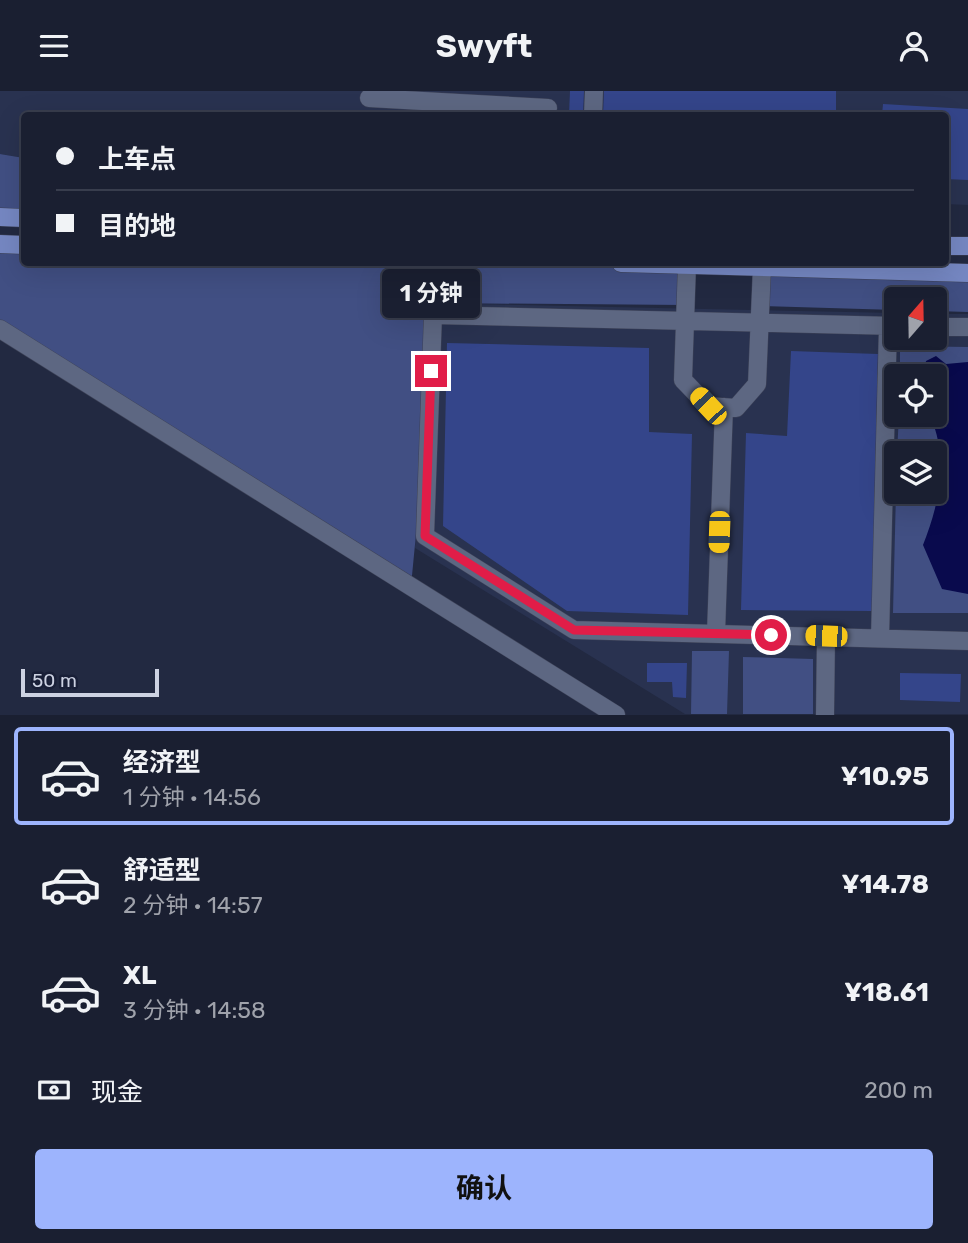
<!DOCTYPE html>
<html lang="zh">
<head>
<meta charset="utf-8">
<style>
  :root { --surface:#1a1f31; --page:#232739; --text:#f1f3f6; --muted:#9fa2ab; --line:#383d4d; --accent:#9db4fd }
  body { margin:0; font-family:Rubik,"Noto Sans SC",sans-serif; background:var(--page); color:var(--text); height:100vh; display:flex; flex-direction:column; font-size:26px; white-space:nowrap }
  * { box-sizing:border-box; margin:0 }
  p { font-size:23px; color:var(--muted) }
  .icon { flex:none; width:38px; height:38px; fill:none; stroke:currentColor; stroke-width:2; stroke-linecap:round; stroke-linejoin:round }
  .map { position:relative; height:624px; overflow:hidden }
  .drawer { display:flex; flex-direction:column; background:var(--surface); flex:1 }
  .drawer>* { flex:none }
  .hud { position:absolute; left:21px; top:21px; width:928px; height:154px; border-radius:7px; box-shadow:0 7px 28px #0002,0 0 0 2px var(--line); display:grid; align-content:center; height:154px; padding:0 35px; background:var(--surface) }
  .needle { width:46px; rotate:20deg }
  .controls { position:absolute; left:884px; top:196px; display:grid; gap:14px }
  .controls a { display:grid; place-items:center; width:63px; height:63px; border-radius:7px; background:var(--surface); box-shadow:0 7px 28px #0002,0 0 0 2px var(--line); font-size:35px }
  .scale { position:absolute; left:21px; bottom:18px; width:138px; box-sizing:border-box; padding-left:7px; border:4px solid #cdd2e2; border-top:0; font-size:19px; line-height:24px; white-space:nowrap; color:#cdd2e2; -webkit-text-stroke:5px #191f37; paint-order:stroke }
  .end { position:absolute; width:32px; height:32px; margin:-16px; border:9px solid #e11d48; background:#fff; box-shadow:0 0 0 4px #fff }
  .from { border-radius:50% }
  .bubble { position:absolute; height:49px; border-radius:7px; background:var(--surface); box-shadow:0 7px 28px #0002,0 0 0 2px var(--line); font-size:23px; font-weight:700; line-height:49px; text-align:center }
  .car { position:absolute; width:21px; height:42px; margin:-21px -10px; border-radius:9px; box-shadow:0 0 5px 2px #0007; background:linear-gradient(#f5c518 24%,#345 0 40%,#f5c518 0 76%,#345 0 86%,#f5c518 0) }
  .hud b { display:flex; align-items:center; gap:24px; height:66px; font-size:26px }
  .hud b+b { border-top:2px solid var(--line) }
  .hud i { width:18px; height:18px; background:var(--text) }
  ul { padding:12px 0 0; list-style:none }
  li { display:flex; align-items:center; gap:21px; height:98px; margin:0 14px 10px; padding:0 21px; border:4px solid transparent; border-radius:7px }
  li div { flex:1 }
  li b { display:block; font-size:26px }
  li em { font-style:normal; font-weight:700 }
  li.current { border-color:var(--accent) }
  li>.icon { width:63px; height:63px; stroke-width:1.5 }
  .pay { display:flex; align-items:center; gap:18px; height:77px; padding:0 35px; font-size:26px }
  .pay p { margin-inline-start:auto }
  .button { display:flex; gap:14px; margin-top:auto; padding:14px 35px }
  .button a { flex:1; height:80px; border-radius:7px; background:var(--accent); color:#111; font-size:28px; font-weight:700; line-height:80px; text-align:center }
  header { display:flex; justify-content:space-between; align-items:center; height:91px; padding:0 35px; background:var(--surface); font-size:32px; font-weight:700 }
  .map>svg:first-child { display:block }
</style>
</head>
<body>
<header><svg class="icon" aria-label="menu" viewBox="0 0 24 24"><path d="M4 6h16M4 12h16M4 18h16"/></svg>Swyft<svg class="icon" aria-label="person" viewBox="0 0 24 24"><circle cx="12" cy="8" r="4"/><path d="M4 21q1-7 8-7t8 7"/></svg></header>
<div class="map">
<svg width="968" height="624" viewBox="0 0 968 624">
  <rect width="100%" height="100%" fill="#222941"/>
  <!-- built -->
  <path fill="#293250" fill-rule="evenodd" d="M 0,0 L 968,0 L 968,114 L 945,113 L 945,24 L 24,24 L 24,67 L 0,63 Z
    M 427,212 L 896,222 L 896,247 L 934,247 L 935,223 L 968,223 L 968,623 L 685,623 L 415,457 ZM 896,285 L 934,285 L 934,324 L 896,324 ZM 896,362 L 934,362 L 934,401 L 896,401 Z"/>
  <!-- green -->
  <path fill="#414f83" d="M 0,63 L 24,67 L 24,127 L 0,126 Z
    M 24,154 L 24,172 L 621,172 L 687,173 L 686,214 L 428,212 L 416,443 L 411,495 L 0,238 L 0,156 Z
    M 762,176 L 968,182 L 968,221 L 935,220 L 934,208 L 896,208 L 896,219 L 760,215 Z
    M 900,255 L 968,256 L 968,522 L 893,522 L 896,401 L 934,401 L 934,362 L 897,362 L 899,324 L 934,324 L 934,285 L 900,285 Z
    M 692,560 L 729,560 L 727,623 L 691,623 Z
    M 743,566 L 813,568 L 813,623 L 743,623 Z"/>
  <!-- water -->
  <path fill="#090a4d" d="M 936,265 L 946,273 L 968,271 L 968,503 L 942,498 L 923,454 C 940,410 949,369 930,324 L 934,324 L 934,285 L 923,285 L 926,270 Z"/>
  <!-- building -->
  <path fill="#34458a" d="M 570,0 L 584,0 L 583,24 L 569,24 Z
    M 604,0 L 836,0 L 836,24 L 603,24 Z
    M 883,13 L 968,18 L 968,89 L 945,88 L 945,24 L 882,24 Z
    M 447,252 L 649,257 L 649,341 L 692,343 L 688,524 L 567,520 L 443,435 Z
    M 791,260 L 878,263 L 872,520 L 741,519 L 746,342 L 787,345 Z
    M 647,572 L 687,572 L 686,607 L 673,606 L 672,591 L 647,591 Z
    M 900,582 L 961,583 L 960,611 L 900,609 Z"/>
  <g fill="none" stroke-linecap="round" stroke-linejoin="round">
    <!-- minor casing -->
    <g stroke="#3e4358" stroke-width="19">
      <path id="minor" d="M 369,7 L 548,17
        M 593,24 L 594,0
        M 687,173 L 683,289 L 708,315 L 736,317 L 757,293 L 762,176
        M 896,235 L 433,224 L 425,445 L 574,539 L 968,550
        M 934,236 L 968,236
        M 0,238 L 616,624
        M 716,542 L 724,316
        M 880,547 L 888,235
        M 825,624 L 826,545"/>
    </g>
    <!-- major casing -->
    <g stroke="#3e4358" stroke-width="19">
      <path id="major" d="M 0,126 L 24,127
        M 0,153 L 24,154
        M 945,155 L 968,155
        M 621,172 L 968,182"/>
    </g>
    <!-- minor -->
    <use href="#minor" stroke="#5d6782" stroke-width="18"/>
    <!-- major -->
    <use href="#major" stroke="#7587c2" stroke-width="18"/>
  </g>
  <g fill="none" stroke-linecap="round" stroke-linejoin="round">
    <!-- route -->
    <path stroke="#e11d48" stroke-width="9" d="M 431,280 L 425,445 L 574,539 L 771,544"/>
  </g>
</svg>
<div class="controls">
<a><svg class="needle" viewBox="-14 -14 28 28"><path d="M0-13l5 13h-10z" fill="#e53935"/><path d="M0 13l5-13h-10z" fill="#9fa2ab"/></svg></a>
<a><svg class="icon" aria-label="locate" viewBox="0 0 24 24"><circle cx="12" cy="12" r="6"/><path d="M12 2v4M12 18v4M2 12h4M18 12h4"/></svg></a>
<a><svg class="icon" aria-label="layers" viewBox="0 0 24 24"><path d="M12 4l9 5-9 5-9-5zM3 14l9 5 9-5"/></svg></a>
</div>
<div class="scale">50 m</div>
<i class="end from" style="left:771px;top:544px"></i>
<i class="end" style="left:431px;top:280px"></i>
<div class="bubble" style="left:382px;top:178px;width:98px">1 分钟</div>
<i class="car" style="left:708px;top:315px;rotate:317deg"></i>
<i class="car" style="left:719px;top:441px;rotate:182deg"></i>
<i class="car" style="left:826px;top:545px;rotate:272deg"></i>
<div class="hud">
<b><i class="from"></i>上车点</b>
<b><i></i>目的地</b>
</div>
</div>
<section class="drawer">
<ul>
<li class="current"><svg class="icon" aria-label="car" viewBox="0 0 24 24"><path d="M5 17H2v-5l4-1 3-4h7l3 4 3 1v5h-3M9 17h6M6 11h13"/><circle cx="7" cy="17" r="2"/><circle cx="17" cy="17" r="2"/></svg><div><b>经济型</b><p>1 分钟 · 14:56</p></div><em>¥10.95</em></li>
<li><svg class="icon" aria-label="car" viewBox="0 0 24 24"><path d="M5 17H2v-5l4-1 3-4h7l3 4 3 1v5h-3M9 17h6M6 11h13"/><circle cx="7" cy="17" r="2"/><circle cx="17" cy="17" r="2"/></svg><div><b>舒适型</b><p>2 分钟 · 14:57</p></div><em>¥14.78</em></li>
<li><svg class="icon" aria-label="car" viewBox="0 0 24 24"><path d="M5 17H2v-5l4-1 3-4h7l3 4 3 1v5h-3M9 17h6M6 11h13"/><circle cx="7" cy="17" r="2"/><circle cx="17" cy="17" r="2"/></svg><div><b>XL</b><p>3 分钟 · 14:58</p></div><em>¥18.61</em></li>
</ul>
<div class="pay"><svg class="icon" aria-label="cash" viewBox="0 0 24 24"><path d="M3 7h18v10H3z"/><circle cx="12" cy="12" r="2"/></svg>现金<p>200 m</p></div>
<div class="button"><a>确认</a></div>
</section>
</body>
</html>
